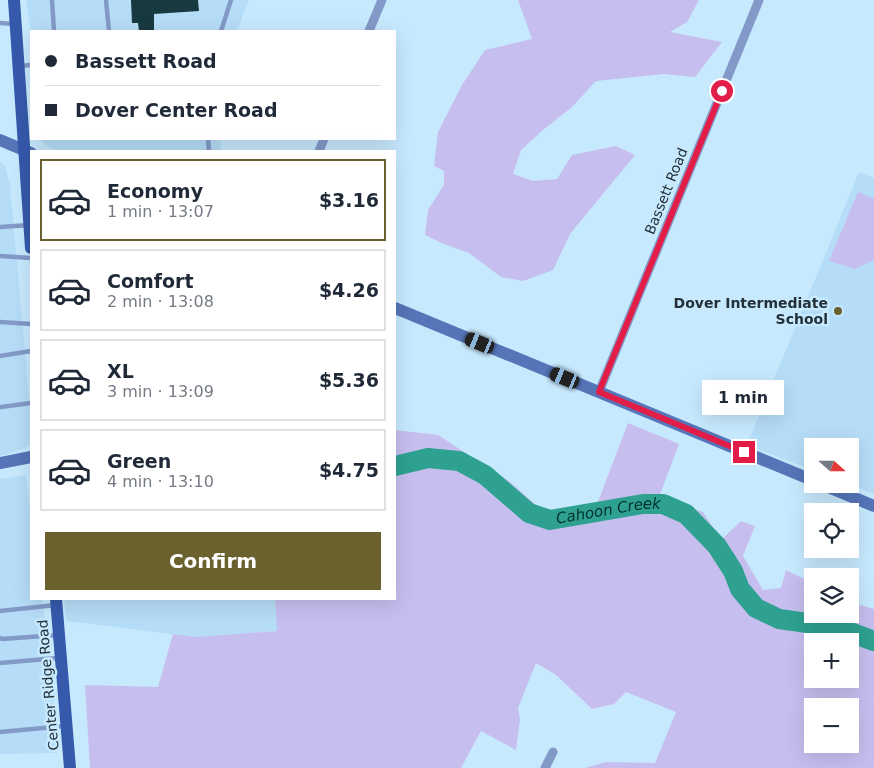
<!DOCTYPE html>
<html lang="en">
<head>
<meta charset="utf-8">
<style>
  :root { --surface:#fff; --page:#f2f2f3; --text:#1f2937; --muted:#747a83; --line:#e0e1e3; --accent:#6b612e }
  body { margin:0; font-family:"DejaVu Sans",sans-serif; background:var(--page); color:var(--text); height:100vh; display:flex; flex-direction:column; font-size:19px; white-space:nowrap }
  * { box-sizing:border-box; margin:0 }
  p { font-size:16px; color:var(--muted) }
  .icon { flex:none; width:28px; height:28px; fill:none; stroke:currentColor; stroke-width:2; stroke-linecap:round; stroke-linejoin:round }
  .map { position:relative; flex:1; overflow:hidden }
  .panel { position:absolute; left:30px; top:150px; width:366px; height:450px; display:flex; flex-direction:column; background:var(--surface); border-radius:0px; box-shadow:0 5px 20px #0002 }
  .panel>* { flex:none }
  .guide { position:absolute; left:30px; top:30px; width:366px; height:110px; border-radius:0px; box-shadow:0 5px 20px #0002; display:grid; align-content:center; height:110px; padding:0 15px; background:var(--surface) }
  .needle { width:32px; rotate:111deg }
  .tools { position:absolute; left:804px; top:438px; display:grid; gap:10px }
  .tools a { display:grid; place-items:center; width:55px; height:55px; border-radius:0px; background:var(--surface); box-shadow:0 5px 20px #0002; font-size:25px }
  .end { position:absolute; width:22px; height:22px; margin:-11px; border:6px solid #e11d48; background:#fff; box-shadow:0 0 0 2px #fff }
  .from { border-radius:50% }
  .bubble { position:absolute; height:35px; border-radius:0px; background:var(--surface); box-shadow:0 5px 20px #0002; font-size:16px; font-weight:600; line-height:35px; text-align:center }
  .car { position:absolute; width:15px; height:30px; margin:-15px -8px; border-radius:6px; box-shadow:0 0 4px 1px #0007; background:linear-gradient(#222 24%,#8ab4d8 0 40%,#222 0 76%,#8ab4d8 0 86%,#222 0) }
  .guide b { display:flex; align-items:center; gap:18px; height:48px; font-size:19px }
  .guide b+b { border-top:1px solid var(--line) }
  .guide i { width:12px; height:12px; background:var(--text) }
  ul { padding:9px 0 0; list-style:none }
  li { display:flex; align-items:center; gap:15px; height:82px; margin:0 10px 8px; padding:0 5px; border:2px solid var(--line); border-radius:0px }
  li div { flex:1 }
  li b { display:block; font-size:19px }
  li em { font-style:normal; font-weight:600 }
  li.active { border-color:var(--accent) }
  li>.icon { width:45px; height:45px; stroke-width:1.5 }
  .action { display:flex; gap:10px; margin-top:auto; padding:10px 15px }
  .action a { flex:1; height:58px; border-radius:0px; background:var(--accent); color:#fff; font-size:20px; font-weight:600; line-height:58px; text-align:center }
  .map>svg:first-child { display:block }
</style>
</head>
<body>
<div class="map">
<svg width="874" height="768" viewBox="0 0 874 768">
  <rect width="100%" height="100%" fill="#c7e9fe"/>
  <!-- built -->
  <path fill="#b6ddf7" d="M 26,0 L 249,0 L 237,31 L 31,31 L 31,34 Z
    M 41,139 L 221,139 L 221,151 L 55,151 L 42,142 Z
    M 0,162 L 5,166 L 10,185 L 31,420 L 31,440 L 29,445 L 25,448 L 0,456 Z
    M 859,172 L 874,178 L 874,494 L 849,484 L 850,484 L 850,446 L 812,446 L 812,470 L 747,445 Z
    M 26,475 L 31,515 L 31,599 L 42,599 L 52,674 L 57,753 L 0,754 L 0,479 Z
    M 64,599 L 275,599 L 278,631 L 195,637 L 66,621 Z"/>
  <!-- green -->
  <path fill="#c6beef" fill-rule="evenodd" d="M 518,0 L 699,0 L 687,22 L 670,32 L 722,42 L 695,77 L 664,74 L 596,81 L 572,107 L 543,130 L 521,150 L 513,174 L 533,181 L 557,179 L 572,155 L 616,146 L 635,155 L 570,234 L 553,270 L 523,281 L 501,277 L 469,253 L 444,244 L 425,235 L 428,210 L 444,185 L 444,171 L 434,166 L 438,132 L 462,85 L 485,50 L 532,39 Z
    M 858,192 L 874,199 L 874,260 L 855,269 L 829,261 Z
    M 628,423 L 679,444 L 659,497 L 703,512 L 721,540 L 741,521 L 755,526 L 743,556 L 763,590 L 781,588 L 786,570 L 812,583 L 812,614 L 850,614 L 850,602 L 874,609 L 874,768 L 585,768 L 606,762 L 655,763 L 676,712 L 626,692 L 614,704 L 592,709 L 555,674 L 536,663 L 518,708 L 520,720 L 516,750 L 481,731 L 461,768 L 90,768 L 85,685 L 158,687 L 173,634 L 195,637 L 277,631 L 275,599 L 395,599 L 395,430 L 438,435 L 510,482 L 543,511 L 596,507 ZM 812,641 L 850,641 L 850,679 L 812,679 ZM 812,706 L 850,706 L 850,744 L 812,744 Z"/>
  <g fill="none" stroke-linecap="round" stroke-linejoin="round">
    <!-- river -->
    <path stroke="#2ea191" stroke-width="20" id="s1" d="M 395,466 L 428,458 L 459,461 L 485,475 L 529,513 L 550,520 L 643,504 L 663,504 L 686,514 L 717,546 L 733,571 L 740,589 L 756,608 L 779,619 L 836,627 L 874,641"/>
  </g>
  <!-- building -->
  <path fill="#173a40" d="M 131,0 L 198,0 L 199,11 L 154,14 L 154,31 L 139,31 L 138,23 L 132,23 Z"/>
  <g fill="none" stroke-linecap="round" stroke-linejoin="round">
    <!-- lane -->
    <path stroke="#839ac8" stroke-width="4.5" d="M 52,0 L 54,31
      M 106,0 L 109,31
      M 0,23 L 14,24
      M 221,31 L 231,0
      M 20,66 L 31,65
      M 208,139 L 209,151
      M 0,227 L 29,225
      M 0,256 L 31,258
      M 0,322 L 31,324
      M 0,356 L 31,351
      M 1,407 L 31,403
      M 0,611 L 56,605
      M 0,638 L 2,639 L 58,635
      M 0,663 L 58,658
      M 0,732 L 65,726"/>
    <!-- street -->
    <path stroke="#839ac8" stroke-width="9" d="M 369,31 L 382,0
      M 319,151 L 324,139
      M 599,392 L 759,0
      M 545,768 L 553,752"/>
    <!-- secondary -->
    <path stroke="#5675b8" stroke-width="12" d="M 0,140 L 31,153
      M 395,308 L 812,480
      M 0,463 L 31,457
      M 821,484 L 874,506"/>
    <!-- primary -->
    <path stroke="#3559ab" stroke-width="12" d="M 14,0 L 31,248
      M 56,599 L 70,768"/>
  </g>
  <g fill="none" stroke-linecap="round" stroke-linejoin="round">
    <!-- route -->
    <path stroke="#e11d48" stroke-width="6" d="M 722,91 L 599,392 L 744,452"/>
  </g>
  <!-- markers -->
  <circle fill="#6b612e" stroke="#c7e9fe" stroke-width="2" cx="838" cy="311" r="5"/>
  <g text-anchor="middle" stroke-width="5" stroke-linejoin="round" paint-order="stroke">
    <!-- street labels -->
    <g font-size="14" fill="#233038" stroke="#c7e9fe">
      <text transform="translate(666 191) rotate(-68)" y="5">Bassett Road</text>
      <text transform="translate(48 685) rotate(-95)" y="5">Center Ridge Road</text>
    </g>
    <!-- poi labels -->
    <g font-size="14" font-weight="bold" fill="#233038" stroke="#c7e9fe" text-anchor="end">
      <text x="828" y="308">Dover Intermediate<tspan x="828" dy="16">School</tspan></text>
    </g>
    <!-- water labels -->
    <g font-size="15" font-style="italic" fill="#00322b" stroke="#c7e9fe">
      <text dy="5" stroke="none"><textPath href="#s1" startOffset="234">Cahoon Creek</textPath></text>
    </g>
  </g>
</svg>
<div class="tools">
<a><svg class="needle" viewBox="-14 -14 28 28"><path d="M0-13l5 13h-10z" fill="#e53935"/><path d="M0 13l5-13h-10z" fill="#747a83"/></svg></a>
<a><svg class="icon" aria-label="locate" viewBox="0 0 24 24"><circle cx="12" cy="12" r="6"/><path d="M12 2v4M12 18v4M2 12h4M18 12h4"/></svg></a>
<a><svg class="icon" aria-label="layers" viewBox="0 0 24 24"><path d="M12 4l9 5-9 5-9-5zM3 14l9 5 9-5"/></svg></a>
<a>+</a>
<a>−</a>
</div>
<i class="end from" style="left:722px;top:91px"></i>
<i class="end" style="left:744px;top:452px"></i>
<div class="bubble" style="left:702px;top:380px;width:82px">1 min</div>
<i class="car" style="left:480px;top:343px;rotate:292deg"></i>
<i class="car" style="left:565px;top:378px;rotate:292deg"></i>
<div class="guide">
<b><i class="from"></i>Bassett Road</b>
<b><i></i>Dover Center Road</b>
</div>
<section class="panel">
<ul>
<li class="active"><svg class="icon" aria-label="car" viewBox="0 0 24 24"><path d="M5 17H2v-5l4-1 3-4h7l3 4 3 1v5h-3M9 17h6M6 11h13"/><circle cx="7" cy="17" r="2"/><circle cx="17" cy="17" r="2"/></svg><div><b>Economy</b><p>1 min · 13:07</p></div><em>$3.16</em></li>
<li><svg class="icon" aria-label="car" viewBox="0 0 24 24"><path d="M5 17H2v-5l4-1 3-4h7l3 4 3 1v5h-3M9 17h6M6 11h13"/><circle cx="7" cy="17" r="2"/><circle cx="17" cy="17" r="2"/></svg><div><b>Comfort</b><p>2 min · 13:08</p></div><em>$4.26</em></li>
<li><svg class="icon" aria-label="car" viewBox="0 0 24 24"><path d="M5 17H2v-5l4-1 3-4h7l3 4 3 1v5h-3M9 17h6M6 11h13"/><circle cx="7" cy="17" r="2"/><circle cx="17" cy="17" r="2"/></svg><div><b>XL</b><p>3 min · 13:09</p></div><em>$5.36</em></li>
<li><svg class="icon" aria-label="car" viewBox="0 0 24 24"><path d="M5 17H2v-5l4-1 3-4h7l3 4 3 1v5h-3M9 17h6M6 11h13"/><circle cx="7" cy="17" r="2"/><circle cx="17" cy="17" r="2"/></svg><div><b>Green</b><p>4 min · 13:10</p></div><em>$4.75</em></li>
</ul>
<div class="action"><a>Confirm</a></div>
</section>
</div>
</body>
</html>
